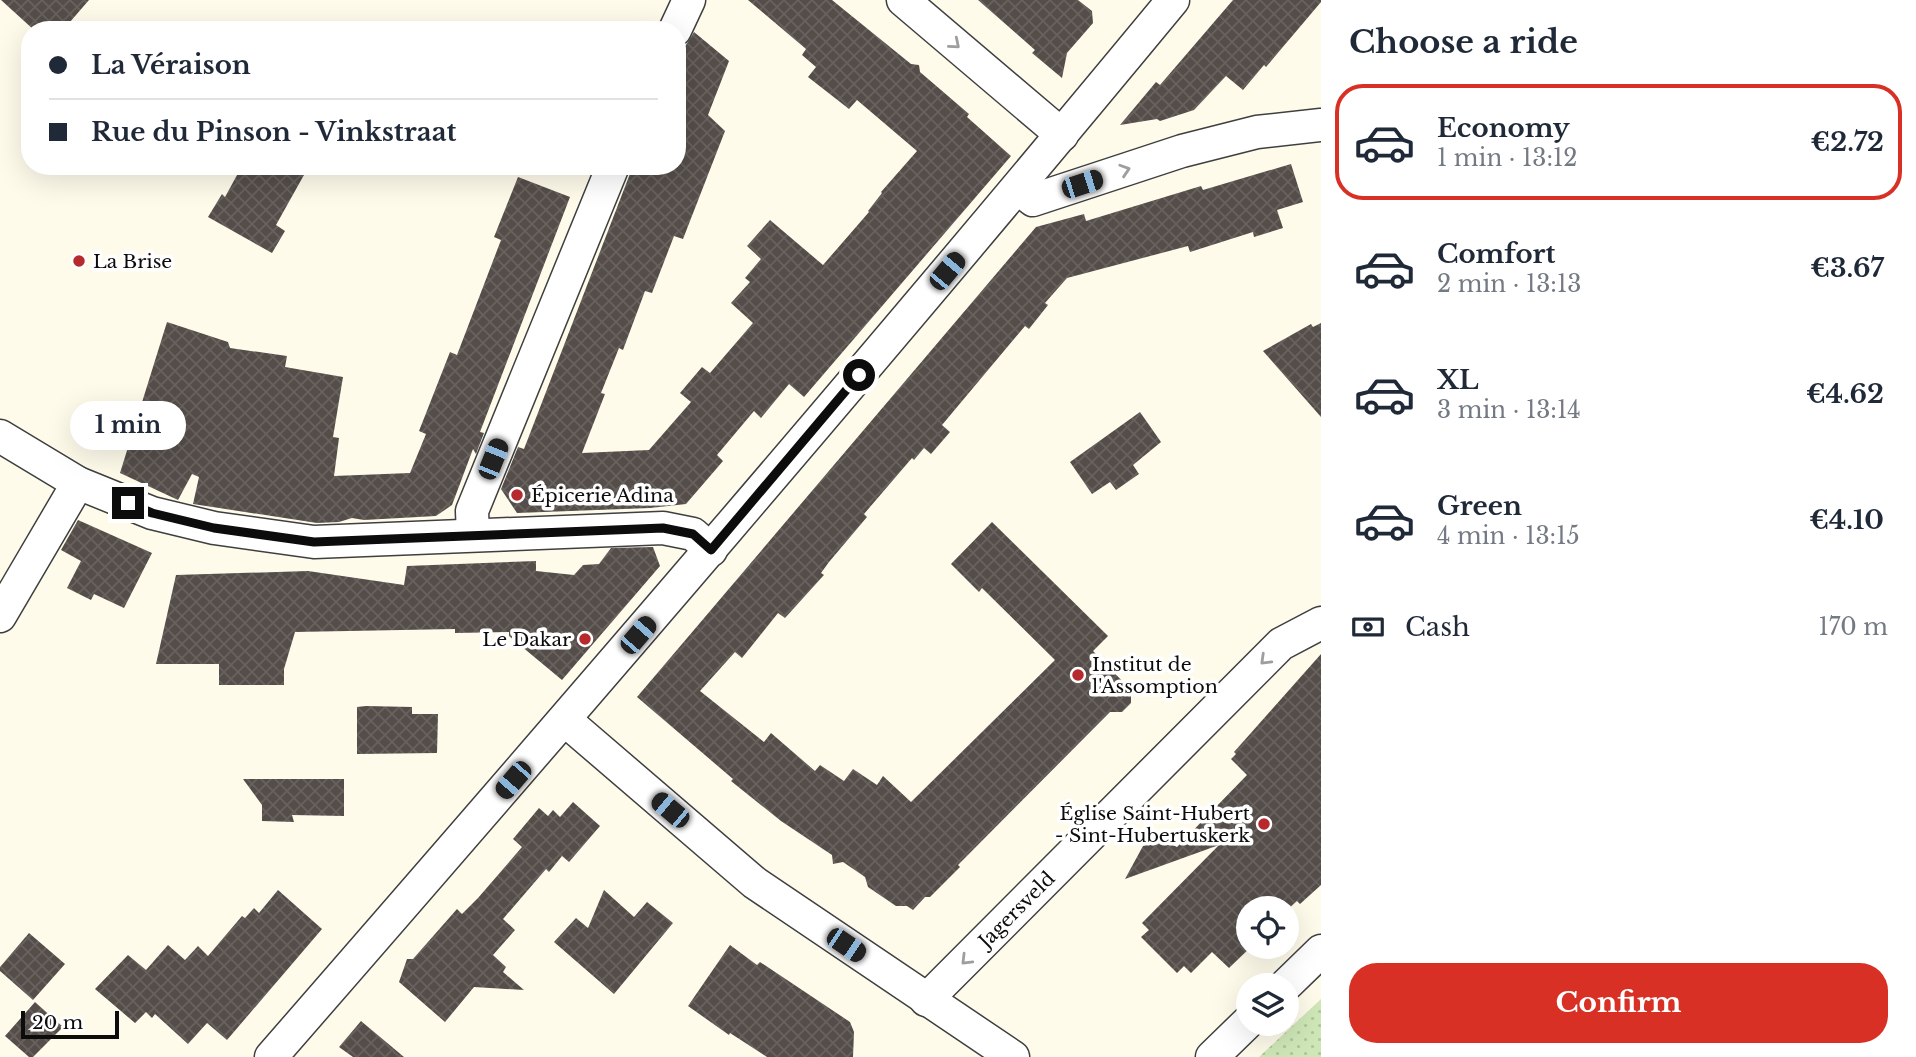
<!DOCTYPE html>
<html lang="en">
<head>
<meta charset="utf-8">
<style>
  :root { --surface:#fff; --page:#f6f6f7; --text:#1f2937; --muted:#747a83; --line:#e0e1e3; --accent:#d93025 }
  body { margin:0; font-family:"Libre Baskerville",serif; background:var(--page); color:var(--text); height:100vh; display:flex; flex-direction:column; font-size:26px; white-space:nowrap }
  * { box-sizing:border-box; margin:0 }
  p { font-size:23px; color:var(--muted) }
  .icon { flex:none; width:38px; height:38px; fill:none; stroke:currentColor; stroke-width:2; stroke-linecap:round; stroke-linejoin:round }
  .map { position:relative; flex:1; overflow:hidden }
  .details { display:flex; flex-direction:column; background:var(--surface); width:595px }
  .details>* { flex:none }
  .top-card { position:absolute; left:21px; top:21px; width:665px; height:154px; border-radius:28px; box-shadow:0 7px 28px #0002; display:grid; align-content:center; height:154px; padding:0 28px; background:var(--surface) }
  .controls { position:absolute; left:1236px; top:896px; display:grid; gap:14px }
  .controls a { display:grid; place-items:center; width:63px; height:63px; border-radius:50%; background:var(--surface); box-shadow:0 7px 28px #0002; font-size:35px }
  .scale { position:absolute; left:21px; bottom:18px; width:98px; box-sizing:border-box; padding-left:7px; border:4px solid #0c0c0c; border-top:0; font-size:19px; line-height:24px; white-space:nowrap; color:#0c0c0c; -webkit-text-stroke:5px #fff; paint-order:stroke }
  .end { position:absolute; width:32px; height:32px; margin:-16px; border:9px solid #0c0c0c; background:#fff; box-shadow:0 0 0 4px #fff }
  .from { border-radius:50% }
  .bubble { position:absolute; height:49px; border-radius:24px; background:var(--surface); box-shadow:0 7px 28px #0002; font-size:23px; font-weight:700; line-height:49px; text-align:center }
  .car { position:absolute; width:21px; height:42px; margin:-21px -10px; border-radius:9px; box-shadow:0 0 5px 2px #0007; background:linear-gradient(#222 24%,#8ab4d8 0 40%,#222 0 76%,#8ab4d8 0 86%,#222 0) }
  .top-card b { display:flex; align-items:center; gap:24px; height:66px; font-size:26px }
  .top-card b+b { border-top:2px solid var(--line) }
  .top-card i { width:18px; height:18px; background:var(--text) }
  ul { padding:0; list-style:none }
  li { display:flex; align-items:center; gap:21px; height:116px; margin:0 14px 10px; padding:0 14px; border:4px solid transparent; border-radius:28px }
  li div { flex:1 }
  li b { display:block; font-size:26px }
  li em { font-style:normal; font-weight:700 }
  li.active { border-color:var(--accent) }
  li>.icon { width:63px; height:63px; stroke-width:1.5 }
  h2 { padding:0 28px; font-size:32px; line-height:84px }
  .pay { display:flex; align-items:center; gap:18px; height:77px; padding:0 28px; font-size:26px }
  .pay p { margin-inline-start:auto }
  .cta { display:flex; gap:14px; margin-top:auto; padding:14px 28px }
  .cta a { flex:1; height:80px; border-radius:28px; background:var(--accent); color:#fff; font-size:28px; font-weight:700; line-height:80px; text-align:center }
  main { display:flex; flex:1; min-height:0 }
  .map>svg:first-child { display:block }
</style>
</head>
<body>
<main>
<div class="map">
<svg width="1321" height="1057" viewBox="0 0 1321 1057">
  <defs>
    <pattern id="green-dots" width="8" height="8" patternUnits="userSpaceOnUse" patternTransform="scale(1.75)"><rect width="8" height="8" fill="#cfe7b7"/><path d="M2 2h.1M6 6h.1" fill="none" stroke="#b1c59c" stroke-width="1.8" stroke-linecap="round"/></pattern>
    <pattern id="building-cross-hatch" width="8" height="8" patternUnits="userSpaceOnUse" patternTransform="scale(1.75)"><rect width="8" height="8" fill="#544d49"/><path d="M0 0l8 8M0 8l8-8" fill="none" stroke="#68625f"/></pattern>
  </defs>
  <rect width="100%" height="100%" fill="#fefbeb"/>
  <!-- green -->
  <path fill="url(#green-dots)" d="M 1321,999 L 1321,1057 L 1259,1057 Z"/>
  <!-- building -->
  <path fill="url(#building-cross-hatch)" d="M 1,0 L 89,0 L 63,30 L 34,30 Z
    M 748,0 L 832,0 L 911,64 L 919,65 L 920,72 L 969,114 L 967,117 L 1011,156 L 804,397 L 789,384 L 761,418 L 754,411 L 717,455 L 723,461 L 686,504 L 650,508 L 517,513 L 501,489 L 518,447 L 524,449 L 633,166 L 677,166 L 677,56 L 681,47 L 686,45 L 694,32 L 729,61 L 708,115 L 725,131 L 683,239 L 674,236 L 652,293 L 645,291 L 623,350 L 619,348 L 601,393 L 605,394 L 582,453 L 649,450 L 691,402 L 680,393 L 702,367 L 710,373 L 753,323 L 731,303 L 750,282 L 745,278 L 761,259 L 747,246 L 770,220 L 823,265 L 869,212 L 868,211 L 882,193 L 881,192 L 917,151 L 857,100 L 849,109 L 808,77 L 816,67 L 802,55 L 806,49 Z
    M 978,0 L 1078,0 L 1092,11 L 1093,23 L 1067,53 L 1062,78 L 1032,53 L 1035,50 Z
    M 1233,0 L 1321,0 L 1321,2 L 1266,67 L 1264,65 L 1243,90 L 1226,76 L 1194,110 L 1160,121 L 1157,119 L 1120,125 L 1156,82 L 1160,85 Z
    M 1291,164 L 1303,202 L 1277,210 L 1283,228 L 1254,237 L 1253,232 L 1190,252 L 1188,246 L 1067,278 L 1045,303 L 1048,305 L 1029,329 L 1025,326 L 942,425 L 950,432 L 931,454 L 924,448 L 914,460 L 912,458 L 864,514 L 867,517 L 829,562 L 821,573 L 824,575 L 785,618 L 778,613 L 742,658 L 735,652 L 700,691 L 764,742 L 771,733 L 815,771 L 820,765 L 844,781 L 853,769 L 877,785 L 883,776 L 911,802 L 1055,660 L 982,588 L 979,592 L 951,564 L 992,522 L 1108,636 L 1093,651 L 1131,690 L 1131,703 L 1122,712 L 1110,712 L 958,865 L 960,867 L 930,897 L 925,897 L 913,910 L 907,906 L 896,906 L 868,887 L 865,877 L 843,862 L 833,864 L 832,855 L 781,821 L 731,781 L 733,779 L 637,697 L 1036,227 L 1084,214 L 1086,221 L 1201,186 L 1203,190 Z
    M 242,166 L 309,166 L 276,225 L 285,231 L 272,253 L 208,217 L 222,194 L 225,197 Z
    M 518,177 L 570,197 L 480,432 L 484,433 L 476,454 L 473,449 L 452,505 L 436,516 L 364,520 L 352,518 L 339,522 L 317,523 L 193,504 L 199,477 L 192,474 L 178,500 L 120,473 L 167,322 L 228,342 L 230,348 L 287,356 L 285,367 L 343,377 L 333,437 L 339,438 L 334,476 L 410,473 L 426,434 L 419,431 L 450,352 L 457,355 L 501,240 L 494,237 Z
    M 1321,323 L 1321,417 L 1263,351 L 1311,324 L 1313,327 Z
    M 1140,412 L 1161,442 L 1133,465 L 1139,474 L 1116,490 L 1110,482 L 1092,494 L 1070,462 Z
    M 78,520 L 152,553 L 124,608 L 94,594 L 91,600 L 67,588 L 81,561 L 61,550 Z
    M 653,547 L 660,566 L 562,680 L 509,636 L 509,632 L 455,633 L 455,629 L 295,632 L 284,669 L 284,685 L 219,685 L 219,664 L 156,664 L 176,575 L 308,571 L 404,585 L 407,566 L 536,561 L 536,571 L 574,575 L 583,565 L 599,564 L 611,548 Z
    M 1321,654 L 1321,885 L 1300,904 L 1297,901 L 1286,911 L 1286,908 L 1248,908 L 1248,947 L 1251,947 L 1229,968 L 1212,952 L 1191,973 L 1184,966 L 1177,973 L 1141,937 L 1149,930 L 1142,923 L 1219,845 L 1125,879 L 1143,846 L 1163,840 L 1177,847 L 1247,775 L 1231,759 L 1236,754 L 1234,752 Z
    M 366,706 L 412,707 L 412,714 L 438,714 L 437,753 L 357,754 L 357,707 Z
    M 243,779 L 344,779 L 344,816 L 292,815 L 294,822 L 262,821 L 262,805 Z
    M 573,802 L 600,826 L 569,862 L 562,856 L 549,872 L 546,869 L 503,919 L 515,930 L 493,955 L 506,967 L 503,972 L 524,990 L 474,987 L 445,1022 L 399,982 L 407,959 L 413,959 L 457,909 L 462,914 L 478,898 L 522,847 L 513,839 L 539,808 L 548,816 L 553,810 L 560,817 Z
    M 278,890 L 322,929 L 227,1040 L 207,1023 L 188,1044 L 155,1014 L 152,1018 L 146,1012 L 135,1023 L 95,989 L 128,955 L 146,970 L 168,945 L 185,960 L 198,946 L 208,956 L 242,916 L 245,918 L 254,908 L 259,913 Z
    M 604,890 L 634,917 L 647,902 L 673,923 L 614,994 L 554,942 L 576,918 L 588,928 Z
    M 29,933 L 65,964 L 33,1000 L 0,971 L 0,967 Z
    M 730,945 L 757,965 L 760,962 L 850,1022 L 854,1032 L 853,1057 L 767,1057 L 730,1033 L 729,1035 L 688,1006 Z
    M 35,1002 L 63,1027 L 33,1057 L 29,1057 L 5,1036 Z
    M 361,1021 L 404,1057 L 353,1057 L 339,1047 Z"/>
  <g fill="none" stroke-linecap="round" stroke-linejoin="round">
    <!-- minor casing -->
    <g stroke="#3f3f3f" stroke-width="35">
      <g id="minor">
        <path d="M 903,0 L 1062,135"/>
        <path d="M 675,30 L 689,0"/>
        <path d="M 1018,188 L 1033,200 L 1182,151 L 1257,132 L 1321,125"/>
        <path d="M 0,436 L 78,483 L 152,513 L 214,528 L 314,542 L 663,528 L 693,534 L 711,550"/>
        <path d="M 473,535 L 472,511 L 613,166"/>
        <path d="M 0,616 L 78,483"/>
        <path d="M 565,720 L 755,883 L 1013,1057"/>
        <path d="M 1286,985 L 1321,951"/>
        <path id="s1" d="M 926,1000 L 1281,644 L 1321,623"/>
        <path d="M 271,1057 C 575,708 878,357 1173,0"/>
        <path d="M 1212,1057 L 1248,1022"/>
      </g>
    </g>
    <!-- minor -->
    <use href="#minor" stroke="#fff" stroke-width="32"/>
  </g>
  <!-- one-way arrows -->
  <defs><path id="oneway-chevron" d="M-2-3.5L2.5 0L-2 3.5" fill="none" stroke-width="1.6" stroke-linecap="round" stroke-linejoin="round" transform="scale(1.75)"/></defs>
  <g stroke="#9e9e9e">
    <use href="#oneway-chevron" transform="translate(955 44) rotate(40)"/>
    <use href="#oneway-chevron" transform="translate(1125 170) rotate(-18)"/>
    <use href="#oneway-chevron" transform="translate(1265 660) rotate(136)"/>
    <use href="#oneway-chevron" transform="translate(966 960) rotate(135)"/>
  </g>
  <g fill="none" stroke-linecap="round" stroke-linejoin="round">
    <!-- route -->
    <path stroke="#0c0c0c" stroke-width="9" d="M 128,503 L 152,513 L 214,528 L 314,542 L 663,528 L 693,534 L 711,550 L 859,375"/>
  </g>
  <!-- markers -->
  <g fill="#b62a2e" stroke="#fff" stroke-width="2.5">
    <circle cx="79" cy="261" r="7"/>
    <circle cx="517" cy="495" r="7"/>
    <circle cx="585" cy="639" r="7"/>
    <circle cx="1078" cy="675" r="7"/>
    <circle cx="1264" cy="824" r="7"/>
  </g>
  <g text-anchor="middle" stroke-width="7" stroke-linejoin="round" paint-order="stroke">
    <!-- poi labels -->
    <g font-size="19" fill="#0c0c0c" stroke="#fff" text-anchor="start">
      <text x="93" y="268">La Brise</text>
      <text x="531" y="502">Épicerie Adina</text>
      <text x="571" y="646" text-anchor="end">Le Dakar</text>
      <text x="1092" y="671">Institut de<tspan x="1092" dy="22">l'Assomption</tspan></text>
      <text x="1250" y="820" text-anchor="end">Église Saint-Hubert<tspan x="1250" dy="22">- Sint-Hubertuskerk</tspan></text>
    </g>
    <!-- street labels -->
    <g font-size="19" fill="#0c0c0c" stroke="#fff">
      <text dy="7" stroke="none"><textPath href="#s1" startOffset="128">Jagersveld</textPath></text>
    </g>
  </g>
</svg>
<div class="controls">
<a><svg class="icon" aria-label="locate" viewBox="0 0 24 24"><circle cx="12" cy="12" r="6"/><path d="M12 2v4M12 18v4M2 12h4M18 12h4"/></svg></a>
<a><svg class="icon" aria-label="layers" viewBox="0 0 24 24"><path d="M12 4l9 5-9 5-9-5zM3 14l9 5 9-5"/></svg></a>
</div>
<div class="scale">20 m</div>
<i class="end from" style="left:859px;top:375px"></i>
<i class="end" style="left:128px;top:503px"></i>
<div class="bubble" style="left:70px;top:401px;width:116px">1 min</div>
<i class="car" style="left:1082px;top:184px;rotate:72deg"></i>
<i class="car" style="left:947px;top:271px;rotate:40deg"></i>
<i class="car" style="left:493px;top:459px;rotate:22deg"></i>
<i class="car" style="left:638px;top:635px;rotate:41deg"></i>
<i class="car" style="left:513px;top:780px;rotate:221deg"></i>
<i class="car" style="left:670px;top:810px;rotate:310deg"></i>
<i class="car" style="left:846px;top:945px;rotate:124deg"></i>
<div class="top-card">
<b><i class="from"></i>La Véraison</b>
<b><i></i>Rue du Pinson - Vinkstraat</b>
</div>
</div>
<section class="details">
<h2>Choose a ride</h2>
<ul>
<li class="active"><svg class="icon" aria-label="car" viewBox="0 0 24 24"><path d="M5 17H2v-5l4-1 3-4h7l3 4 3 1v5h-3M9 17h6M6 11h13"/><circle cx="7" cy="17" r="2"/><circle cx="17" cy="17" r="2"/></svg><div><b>Economy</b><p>1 min · 13:12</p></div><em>€2.72</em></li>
<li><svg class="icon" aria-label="car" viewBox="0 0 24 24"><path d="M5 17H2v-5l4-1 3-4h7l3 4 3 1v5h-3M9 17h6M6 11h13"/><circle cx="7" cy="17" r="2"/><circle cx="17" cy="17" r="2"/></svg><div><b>Comfort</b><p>2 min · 13:13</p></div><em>€3.67</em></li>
<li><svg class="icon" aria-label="car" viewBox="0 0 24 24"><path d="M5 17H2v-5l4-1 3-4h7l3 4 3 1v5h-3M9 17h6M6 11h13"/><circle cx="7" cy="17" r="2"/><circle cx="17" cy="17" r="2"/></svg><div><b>XL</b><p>3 min · 13:14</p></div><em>€4.62</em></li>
<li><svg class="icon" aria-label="car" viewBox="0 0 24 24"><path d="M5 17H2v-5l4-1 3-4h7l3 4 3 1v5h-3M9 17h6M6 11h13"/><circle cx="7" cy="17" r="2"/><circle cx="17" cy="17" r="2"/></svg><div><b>Green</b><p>4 min · 13:15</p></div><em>€4.10</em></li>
</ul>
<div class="pay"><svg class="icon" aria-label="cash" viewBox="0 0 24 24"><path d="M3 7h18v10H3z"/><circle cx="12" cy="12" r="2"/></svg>Cash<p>170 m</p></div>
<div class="cta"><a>Confirm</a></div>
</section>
</main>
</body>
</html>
